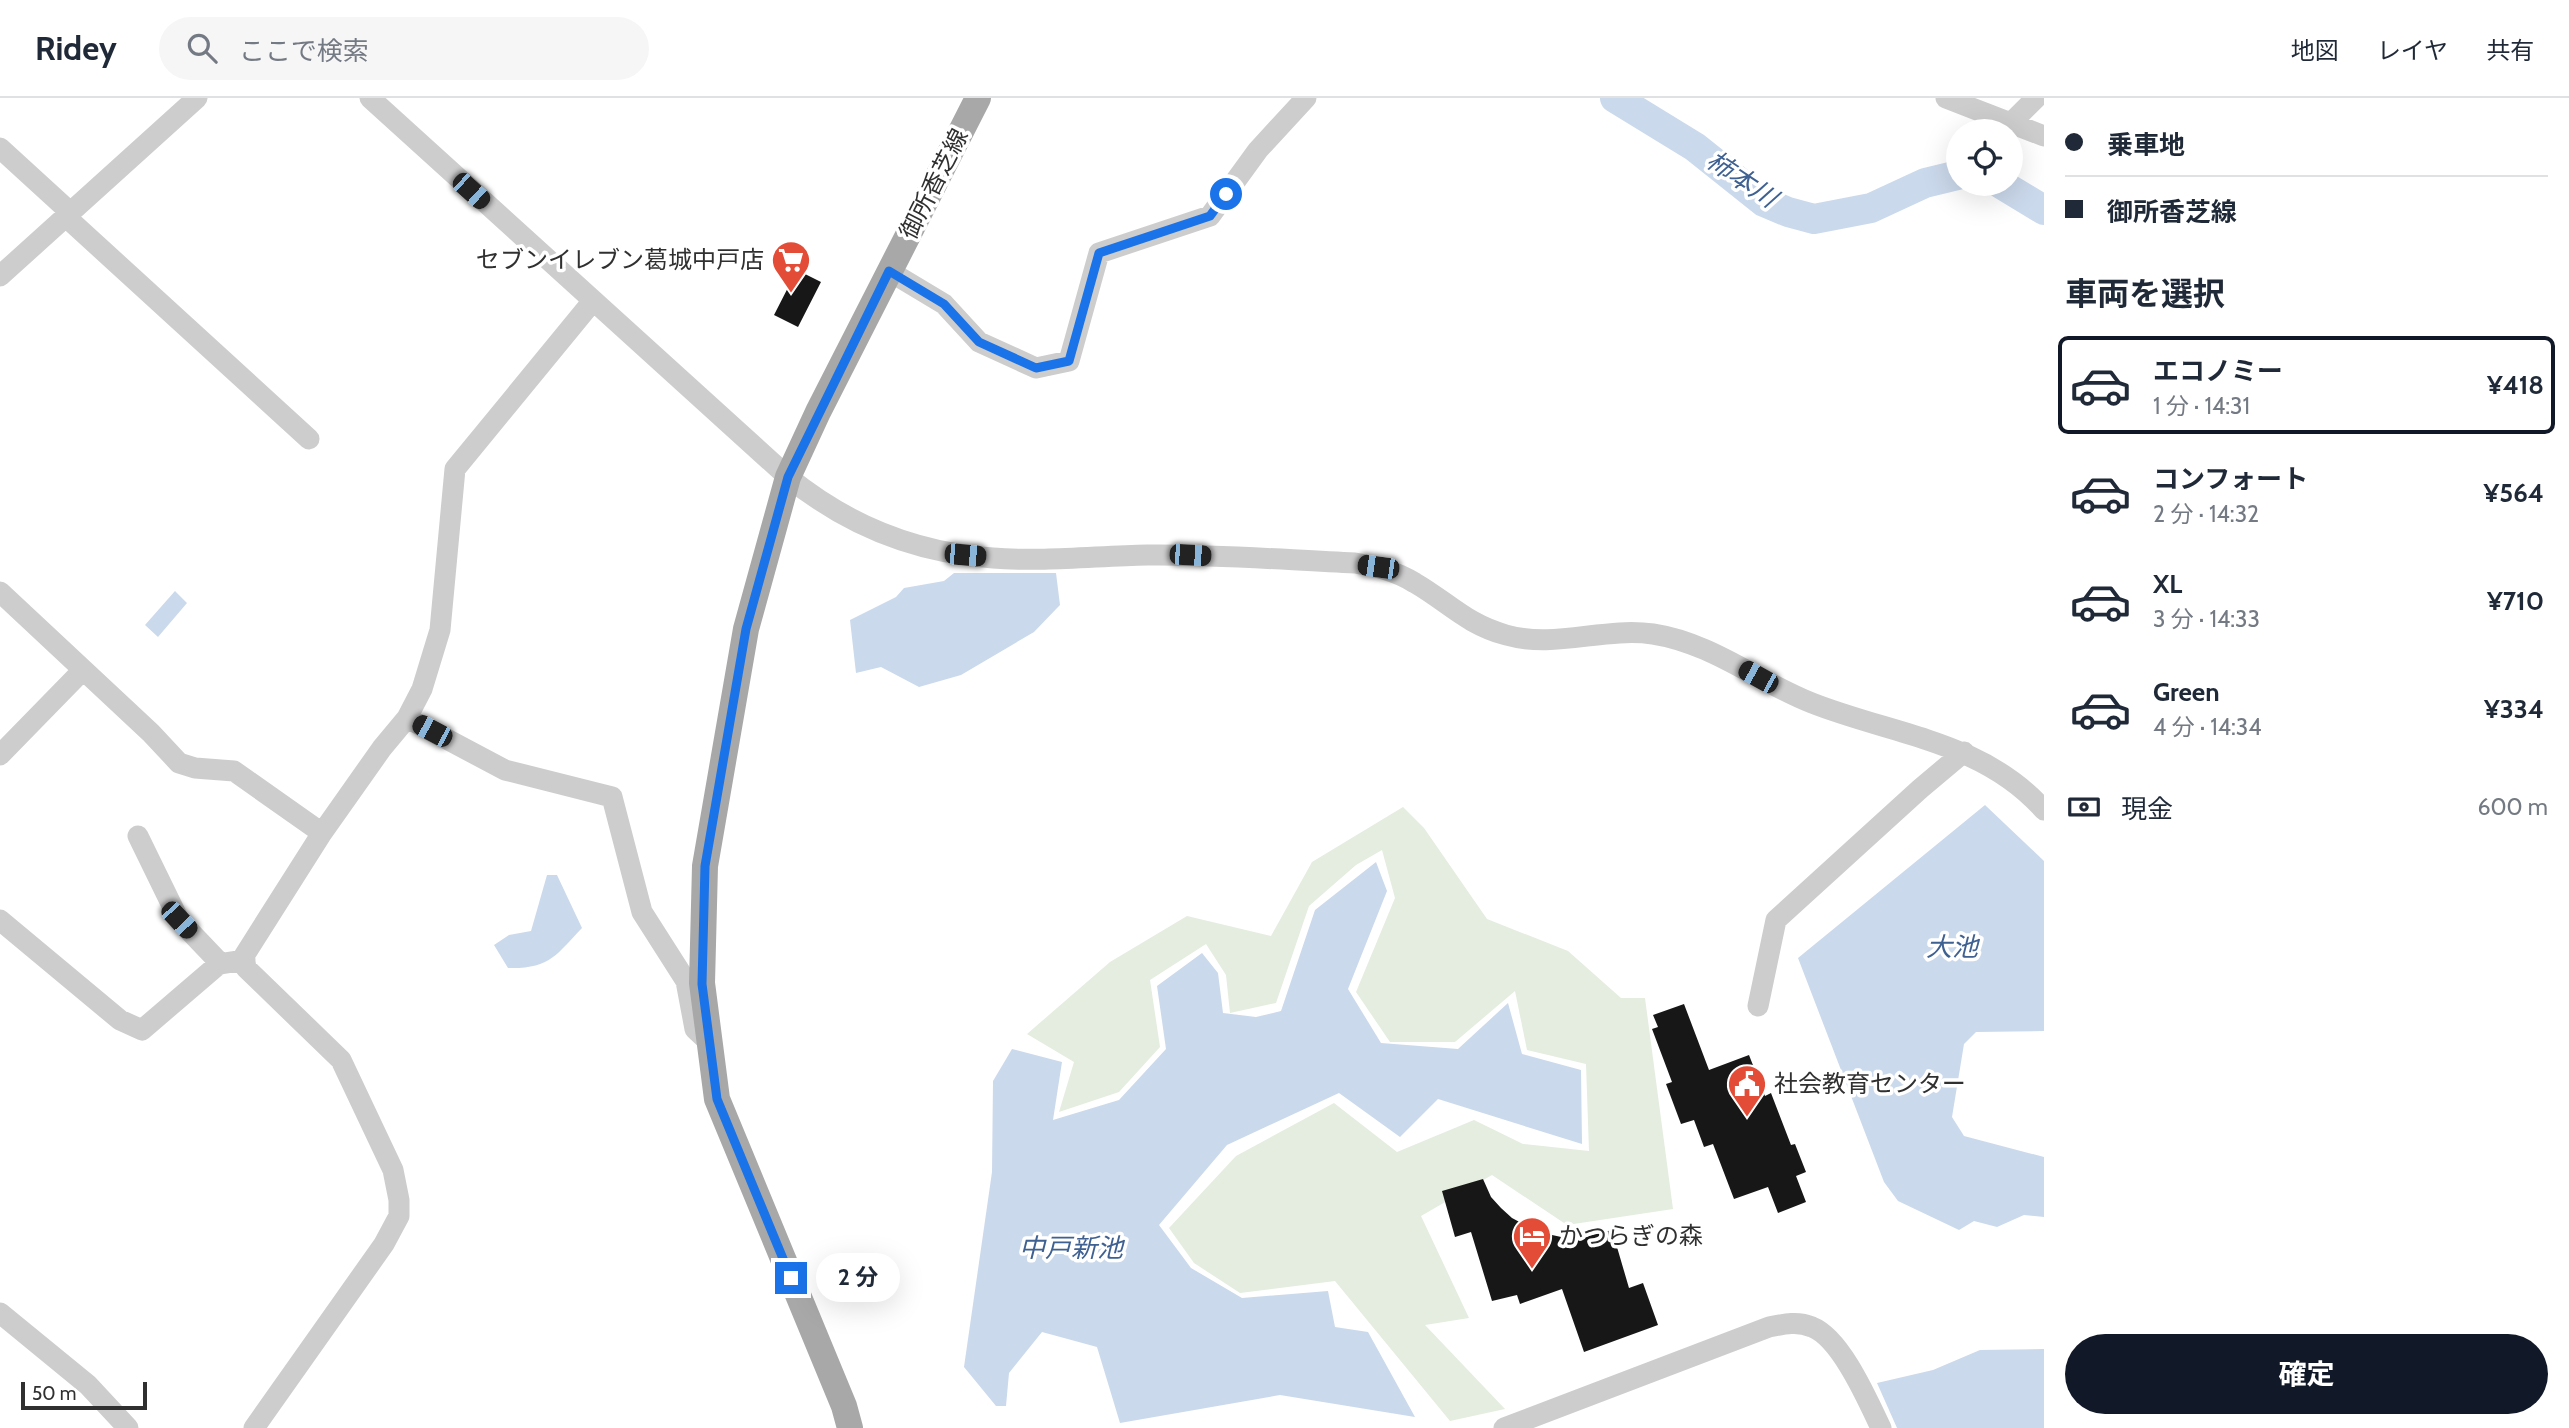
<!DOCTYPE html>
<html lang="ja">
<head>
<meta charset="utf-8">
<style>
  :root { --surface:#fff; --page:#f6f6f7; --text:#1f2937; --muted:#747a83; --line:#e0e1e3; --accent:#111827 }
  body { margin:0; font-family:Cabin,"Noto Sans JP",sans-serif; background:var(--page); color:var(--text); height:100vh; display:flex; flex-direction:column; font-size:26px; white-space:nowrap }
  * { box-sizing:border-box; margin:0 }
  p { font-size:23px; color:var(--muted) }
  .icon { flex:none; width:38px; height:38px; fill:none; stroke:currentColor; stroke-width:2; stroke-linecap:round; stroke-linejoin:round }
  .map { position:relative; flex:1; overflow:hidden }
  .panel { display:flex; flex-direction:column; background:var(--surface); width:525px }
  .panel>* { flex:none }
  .hud { display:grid; align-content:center; height:154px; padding:0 21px; background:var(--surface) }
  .fabs { position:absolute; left:1946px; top:21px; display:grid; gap:14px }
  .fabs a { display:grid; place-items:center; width:77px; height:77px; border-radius:50%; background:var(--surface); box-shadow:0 7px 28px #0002; font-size:35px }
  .scale { position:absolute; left:21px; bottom:18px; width:126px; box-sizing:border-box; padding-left:7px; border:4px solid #303030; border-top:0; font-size:19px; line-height:24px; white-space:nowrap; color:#303030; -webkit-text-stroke:5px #fff; paint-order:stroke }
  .end { position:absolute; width:32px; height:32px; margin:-16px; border:9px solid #1a73e8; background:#fff; box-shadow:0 0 0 4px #fff }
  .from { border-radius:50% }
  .bubble { position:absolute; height:49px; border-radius:24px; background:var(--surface); box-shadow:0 7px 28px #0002; font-size:23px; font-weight:700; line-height:49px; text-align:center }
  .car { position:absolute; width:21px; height:42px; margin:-21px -10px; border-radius:9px; box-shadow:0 0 5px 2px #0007; background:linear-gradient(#222 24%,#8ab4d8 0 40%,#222 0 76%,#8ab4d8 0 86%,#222 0) }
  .hud b { display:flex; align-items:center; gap:24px; height:66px; font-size:26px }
  .hud b+b { border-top:2px solid var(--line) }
  .hud i { width:18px; height:18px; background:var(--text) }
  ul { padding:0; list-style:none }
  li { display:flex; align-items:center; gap:21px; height:98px; margin:0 14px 10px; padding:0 7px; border:4px solid transparent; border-radius:10px }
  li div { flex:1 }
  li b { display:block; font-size:26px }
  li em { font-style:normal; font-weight:700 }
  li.on { border-color:var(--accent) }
  li>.icon { width:63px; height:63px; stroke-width:1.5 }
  h2 { padding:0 21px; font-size:32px; line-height:84px }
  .pay { display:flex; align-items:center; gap:18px; height:77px; padding:0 21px; font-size:26px }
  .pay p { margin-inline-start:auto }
  .button { display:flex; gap:14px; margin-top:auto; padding:14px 21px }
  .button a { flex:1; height:80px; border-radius:42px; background:var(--accent); color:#fff; font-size:28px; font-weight:700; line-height:80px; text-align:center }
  header { display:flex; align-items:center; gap:42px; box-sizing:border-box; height:98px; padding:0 35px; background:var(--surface); border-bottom:2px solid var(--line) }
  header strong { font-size:33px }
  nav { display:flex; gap:38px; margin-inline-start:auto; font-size:24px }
  .search { width:490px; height:63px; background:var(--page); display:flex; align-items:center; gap:18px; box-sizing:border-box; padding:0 24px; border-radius:38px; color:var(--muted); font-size:26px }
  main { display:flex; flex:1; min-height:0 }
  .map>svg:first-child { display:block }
</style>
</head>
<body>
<header>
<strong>Ridey</strong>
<div class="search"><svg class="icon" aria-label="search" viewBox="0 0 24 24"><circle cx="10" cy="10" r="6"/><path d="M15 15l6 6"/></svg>ここで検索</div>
<nav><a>地図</a><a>レイヤ</a><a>共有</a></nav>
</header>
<main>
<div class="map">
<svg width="2044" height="1330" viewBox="0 0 2044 1330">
  <rect width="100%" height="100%" fill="#fff"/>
  <!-- green -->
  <path fill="#e4eddf" d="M 1403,709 L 1424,730 L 1487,821 L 1568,853 L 1621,900 L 1645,900 L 1673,1111 L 1567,1127 L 1492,1077 L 1421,1118 L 1469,1220 L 1425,1227 L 1505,1311 L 1450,1323 L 1335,1183 L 1240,1195 L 1194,1165 L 1169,1130 L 1236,1058 L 1334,1005 L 1397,1054 L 1474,1022 L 1523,1046 L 1589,1053 L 1586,966 L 1527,952 L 1515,893 L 1455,944 L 1390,944 L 1356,894 L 1395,800 L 1382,752 L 1356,767 L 1309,808 L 1276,905 L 1230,915 L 1226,877 L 1206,846 L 1150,882 L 1160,949 L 1119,994 L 1059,1014 L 1074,964 L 1027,936 L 1110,864 L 1187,818 L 1271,838 L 1312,764 Z"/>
  <!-- water -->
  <path fill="#cbd9ec" d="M 954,475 L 1056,475 L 1060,507 L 1034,534 L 961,577 L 919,589 L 881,569 L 856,575 L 850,522 L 896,499 L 904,490 L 944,483 Z
    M 175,493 L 187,505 L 158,539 L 145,527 Z
    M 1985,707 L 2044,763 L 2044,933 L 1976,934 L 1964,946 L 1952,1019 L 1964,1038 L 2044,1059 L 2044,1119 L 2024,1117 L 1997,1129 L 1974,1123 L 1959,1132 L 1898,1103 L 1884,1084 L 1798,860 Z
    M 1376,764 L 1387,793 L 1348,891 L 1381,945 L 1458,951 L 1508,905 L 1522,956 L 1581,972 L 1582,1046 L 1438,1001 L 1400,1039 L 1339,995 L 1227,1047 L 1159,1127 L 1191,1170 L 1242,1200 L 1328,1193 L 1335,1229 L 1368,1234 L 1415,1319 L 1280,1297 L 1120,1325 L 1097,1249 L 1042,1234 L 1009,1275 L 1006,1308 L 996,1308 L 964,1269 L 992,1074 L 993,983 L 1012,951 L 1062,964 L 1053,1022 L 1119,1002 L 1166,951 L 1157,888 L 1202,855 L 1218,875 L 1223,915 L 1256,919 L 1281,913 L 1315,812 Z
    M 547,777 L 557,777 L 582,830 C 556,857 550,871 508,870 L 494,847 L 509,837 L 531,833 Z
    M 2044,1251 L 2044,1330 L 1897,1330 L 1877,1285 L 1933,1272 L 1980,1252 Z"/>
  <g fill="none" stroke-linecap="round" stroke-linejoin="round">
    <!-- river -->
    <path stroke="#cbd9ec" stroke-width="30" d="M 1615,0 L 1695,49 L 1764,104 L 1788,114 L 1814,121 L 1871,110 L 1925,85 L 1958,77
      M 2001,86 L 2044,112"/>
  </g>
  <!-- building -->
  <path fill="#171717" d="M 797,172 L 821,184 L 798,229 L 774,217 Z
    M 1684,906 L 1709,972 L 1749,957 L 1765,998 L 1771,995 L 1791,1047 L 1795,1046 L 1806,1074 L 1796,1078 L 1806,1104 L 1778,1115 L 1768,1089 L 1734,1101 L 1713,1046 L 1704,1049 L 1694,1022 L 1681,1026 L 1666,986 L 1672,984 L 1652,931 L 1658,929 L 1653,917 Z
    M 1483,1081 L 1491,1099 L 1501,1110 L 1512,1120 L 1538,1134 L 1566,1140 L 1581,1140 L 1612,1132 L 1629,1190 L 1643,1185 L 1658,1227 L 1584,1254 L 1562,1191 L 1520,1206 L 1517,1197 L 1492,1203 L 1471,1134 L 1455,1139 L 1442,1093 Z"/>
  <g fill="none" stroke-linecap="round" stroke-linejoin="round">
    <!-- minor -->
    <path stroke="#cdcdcd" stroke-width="21" d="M 370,0 L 788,379 C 847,427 917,455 993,460 C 1044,464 1096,458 1147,457 C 1216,456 1286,462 1355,465 C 1377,469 1396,473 1415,485 C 1448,504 1466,526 1506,537 C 1555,551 1603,529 1653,536 C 1712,545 1758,584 1812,605 C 1893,637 1983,643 2044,712
      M 1946,0 L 2044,38
      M 2011,25 L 2036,0
      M 0,50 L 70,114
      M 65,118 L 309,341
      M 889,173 L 944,206 L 979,244 L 1036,270 L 1069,263 L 1099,155 L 1210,118 L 1258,52 L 1306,0
      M 0,178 L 197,0
      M 0,494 L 151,635 L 179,665 L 195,670 L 234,673 L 322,735
      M 407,620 L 505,672 L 612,699 L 642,814 L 686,883 L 695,931 L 710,945
      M 0,657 L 82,573
      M 138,738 L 179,822 L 221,866
      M 0,822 L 120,922 L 142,932 L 219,866 L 245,862
      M 1758,908 L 1776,822 L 1920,691 L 1964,654
      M 0,1215 L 88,1287 L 128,1330
      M 254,1330 L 384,1146 L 399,1118 L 399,1102 L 393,1072 L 341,962 L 246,870 L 244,858 L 322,735 L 382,650 L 407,620 L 422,591 L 440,532 L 455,371 L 592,204
      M 1504,1330 L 1769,1229 C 1784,1226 1798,1223 1812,1229 C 1841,1240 1868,1303 1881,1330"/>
    <!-- major -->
    <path stroke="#a8a8a8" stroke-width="26" d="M 850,1330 L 844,1308 L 717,1001 L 702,885 L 705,768 L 746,531 L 788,379 L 818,314 L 978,0"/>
  </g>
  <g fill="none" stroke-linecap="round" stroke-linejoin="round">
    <!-- route -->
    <path stroke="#1a73e8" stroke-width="9" d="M 791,1180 L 717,1001 L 702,886 L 705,768 L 746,531 L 788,379 L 889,173 L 944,206 L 979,244 L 1036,270 L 1069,263 L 1099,155 L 1210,118 L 1226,96"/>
  </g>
  <!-- icons -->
  <defs>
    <g id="supermarket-pin" transform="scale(2.0125)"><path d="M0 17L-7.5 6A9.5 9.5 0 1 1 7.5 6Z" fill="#e34c36" stroke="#fff"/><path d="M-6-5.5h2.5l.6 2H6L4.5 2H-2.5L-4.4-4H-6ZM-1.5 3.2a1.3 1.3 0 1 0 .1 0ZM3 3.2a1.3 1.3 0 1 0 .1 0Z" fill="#fff"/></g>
    <g id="civic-pin" transform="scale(2.0125)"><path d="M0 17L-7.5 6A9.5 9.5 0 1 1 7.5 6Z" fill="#e34c36" stroke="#fff"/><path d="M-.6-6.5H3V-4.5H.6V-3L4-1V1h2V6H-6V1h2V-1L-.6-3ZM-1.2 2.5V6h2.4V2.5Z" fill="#fff"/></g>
    <g id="hotel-pin" transform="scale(2.0125)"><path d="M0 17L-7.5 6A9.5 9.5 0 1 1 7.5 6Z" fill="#e34c36" stroke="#fff"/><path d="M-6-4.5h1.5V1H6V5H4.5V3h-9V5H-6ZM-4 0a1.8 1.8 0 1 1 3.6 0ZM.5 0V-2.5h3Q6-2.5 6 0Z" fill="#fff"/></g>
  </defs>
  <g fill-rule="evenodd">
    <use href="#supermarket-pin" x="791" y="162"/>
    <use href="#civic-pin" x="1747" y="986"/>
    <use href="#hotel-pin" x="1532" y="1138"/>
  </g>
  <g text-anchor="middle" stroke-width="7" stroke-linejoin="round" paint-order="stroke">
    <!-- street labels -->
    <g font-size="24" fill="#303030" stroke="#fff">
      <text transform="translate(934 86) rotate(-63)" y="8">御所香芝線</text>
    </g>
    <!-- poi labels -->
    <g font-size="24" fill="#303030" stroke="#fff" text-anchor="start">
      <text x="764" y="170" text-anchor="end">セブンイレブン葛城中戸店</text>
      <text x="1774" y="994">社会教育センター</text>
      <text x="1559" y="1146">かつらぎの森</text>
    </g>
    <!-- water labels -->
    <g font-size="26" font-style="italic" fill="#3e6192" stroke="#fff">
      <text transform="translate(1742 81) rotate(34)" y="9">柿本川</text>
      <text x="1952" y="858">大池</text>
      <text x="1071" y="1159">中戸新池</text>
    </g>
  </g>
</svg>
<div class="fabs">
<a><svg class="icon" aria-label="locate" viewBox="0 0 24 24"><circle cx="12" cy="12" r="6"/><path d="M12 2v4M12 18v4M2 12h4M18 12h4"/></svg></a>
</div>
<div class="scale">50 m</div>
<i class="end from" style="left:1226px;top:96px"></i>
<i class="end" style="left:791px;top:1180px"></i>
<div class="bubble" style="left:816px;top:1155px;width:84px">2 分</div>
<i class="car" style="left:471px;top:93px;rotate:132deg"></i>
<i class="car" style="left:965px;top:457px;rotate:95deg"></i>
<i class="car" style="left:1190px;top:457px;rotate:93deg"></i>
<i class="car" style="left:1378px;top:469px;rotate:278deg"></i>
<i class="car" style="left:1758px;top:579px;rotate:299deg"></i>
<i class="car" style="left:432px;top:633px;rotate:298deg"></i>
<i class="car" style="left:179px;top:822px;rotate:137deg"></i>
</div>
<section class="panel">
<div class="hud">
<b><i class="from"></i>乗車地</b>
<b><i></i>御所香芝線</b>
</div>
<h2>車両を選択</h2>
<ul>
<li class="on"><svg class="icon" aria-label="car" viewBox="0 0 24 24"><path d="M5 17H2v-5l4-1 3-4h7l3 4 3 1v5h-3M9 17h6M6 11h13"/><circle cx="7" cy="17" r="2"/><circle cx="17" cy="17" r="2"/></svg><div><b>エコノミー</b><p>1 分 · 14:31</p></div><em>¥418</em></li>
<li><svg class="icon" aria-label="car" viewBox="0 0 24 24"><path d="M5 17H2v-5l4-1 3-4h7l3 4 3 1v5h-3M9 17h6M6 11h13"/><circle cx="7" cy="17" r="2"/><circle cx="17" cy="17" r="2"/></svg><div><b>コンフォート</b><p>2 分 · 14:32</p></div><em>¥564</em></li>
<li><svg class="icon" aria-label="car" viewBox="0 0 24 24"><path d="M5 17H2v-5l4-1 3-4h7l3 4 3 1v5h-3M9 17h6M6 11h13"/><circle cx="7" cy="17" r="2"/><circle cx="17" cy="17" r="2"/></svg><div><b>XL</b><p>3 分 · 14:33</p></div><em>¥710</em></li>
<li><svg class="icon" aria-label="car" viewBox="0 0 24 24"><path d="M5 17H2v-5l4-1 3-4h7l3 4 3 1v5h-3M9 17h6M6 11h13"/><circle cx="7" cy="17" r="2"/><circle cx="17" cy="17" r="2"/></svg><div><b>Green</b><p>4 分 · 14:34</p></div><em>¥334</em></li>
</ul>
<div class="pay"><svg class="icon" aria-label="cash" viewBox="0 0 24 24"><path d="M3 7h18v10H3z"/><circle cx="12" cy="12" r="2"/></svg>現金<p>600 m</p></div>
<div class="button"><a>確定</a></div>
</section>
</main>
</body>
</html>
